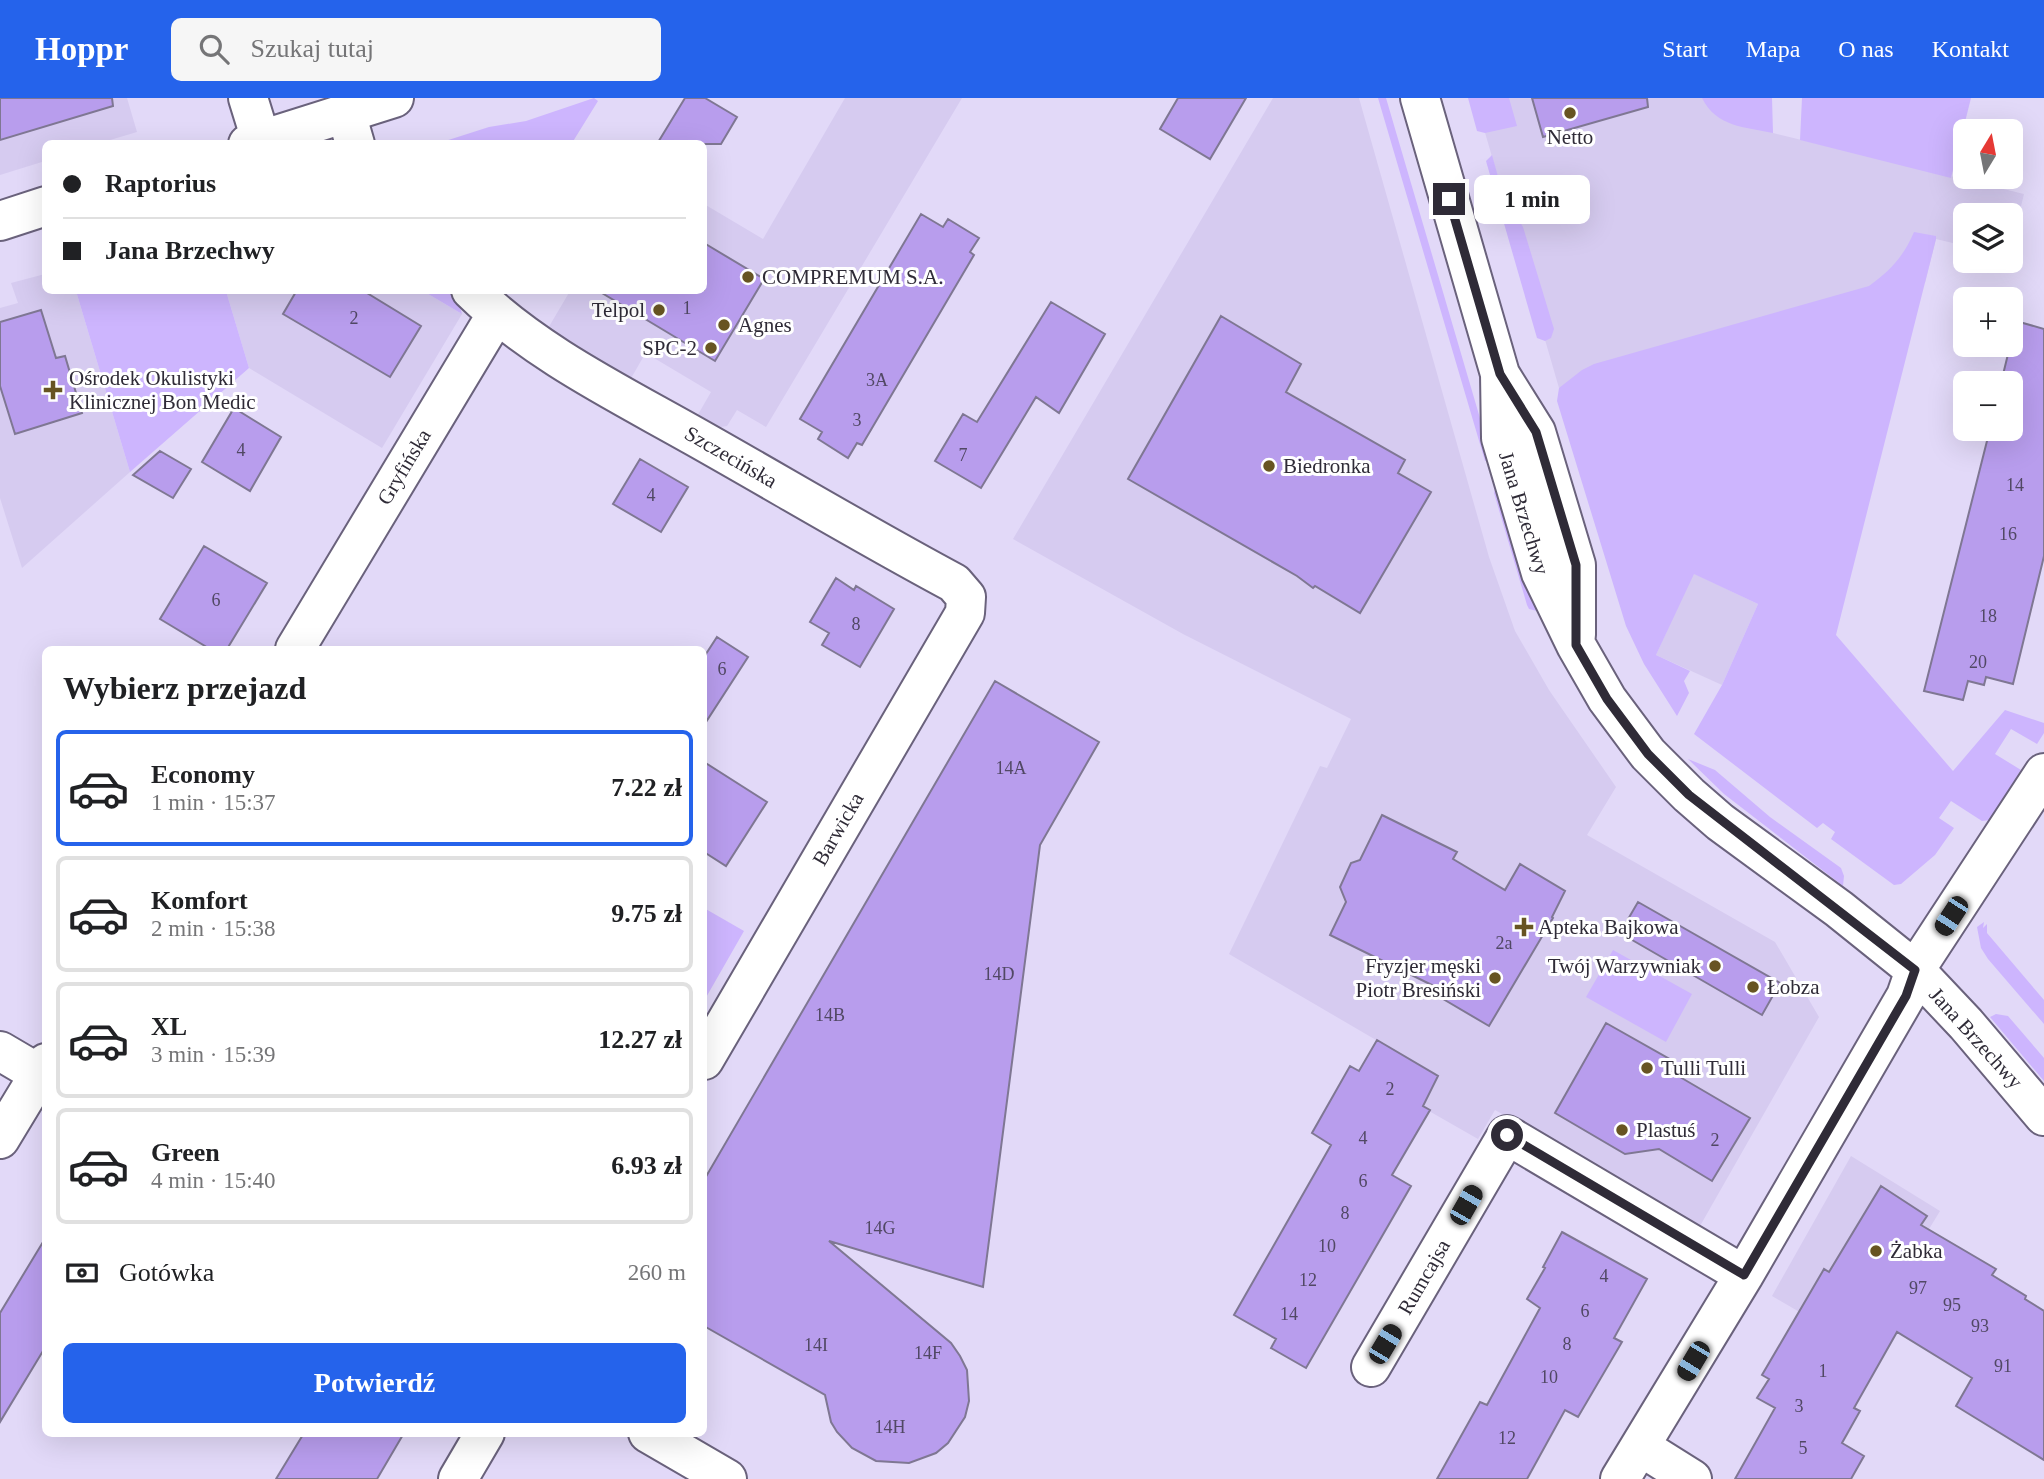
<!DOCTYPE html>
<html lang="pl">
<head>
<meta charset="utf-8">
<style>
  :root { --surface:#fff; --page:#f6f6f6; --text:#202124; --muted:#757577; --line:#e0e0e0; --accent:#2563eb }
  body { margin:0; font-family:Georgia,serif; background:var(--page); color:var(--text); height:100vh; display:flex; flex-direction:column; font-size:26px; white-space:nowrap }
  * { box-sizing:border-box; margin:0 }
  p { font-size:23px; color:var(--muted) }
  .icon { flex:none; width:38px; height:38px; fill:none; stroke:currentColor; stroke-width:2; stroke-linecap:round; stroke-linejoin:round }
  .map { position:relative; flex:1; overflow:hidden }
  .panel { position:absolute; left:42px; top:548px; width:665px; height:791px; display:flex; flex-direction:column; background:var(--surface); border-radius:10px; box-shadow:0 7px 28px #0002 }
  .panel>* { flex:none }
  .guide { position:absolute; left:42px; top:42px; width:665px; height:154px; border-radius:10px; box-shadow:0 7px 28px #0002; display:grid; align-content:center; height:154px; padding:0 21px; background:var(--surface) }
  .needle { width:46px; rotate:10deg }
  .fabs { position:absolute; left:1953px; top:21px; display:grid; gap:14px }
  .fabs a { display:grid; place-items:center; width:70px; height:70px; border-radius:10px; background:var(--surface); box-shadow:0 7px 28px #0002; font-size:35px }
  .end { position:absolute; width:32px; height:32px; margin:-16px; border:9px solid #2f2b37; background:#fff; box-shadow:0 0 0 4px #fff }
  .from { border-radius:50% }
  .bubble { position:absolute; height:49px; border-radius:10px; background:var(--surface); box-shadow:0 7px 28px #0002; font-size:23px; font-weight:700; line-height:49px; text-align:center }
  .car { position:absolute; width:21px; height:42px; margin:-21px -10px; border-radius:9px; box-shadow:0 0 5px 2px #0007; background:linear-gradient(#222 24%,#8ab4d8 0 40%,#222 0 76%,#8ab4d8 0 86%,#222 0) }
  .guide b { display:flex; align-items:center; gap:24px; height:66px; font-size:26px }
  .guide b+b { border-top:2px solid var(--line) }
  .guide i { width:18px; height:18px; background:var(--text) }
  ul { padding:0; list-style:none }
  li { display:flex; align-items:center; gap:21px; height:116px; margin:0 14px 10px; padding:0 7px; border:4px solid var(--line); border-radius:10px }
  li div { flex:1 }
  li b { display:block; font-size:26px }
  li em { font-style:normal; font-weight:700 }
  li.on { border-color:var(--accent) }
  li>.icon { width:63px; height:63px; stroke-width:1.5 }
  h2 { padding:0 21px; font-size:32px; line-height:84px }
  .pay { display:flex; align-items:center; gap:18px; height:77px; padding:0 21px; font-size:26px }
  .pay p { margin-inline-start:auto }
  .action { display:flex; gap:14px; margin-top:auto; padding:14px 21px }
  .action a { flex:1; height:80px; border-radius:10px; background:var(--accent); color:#fff; font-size:28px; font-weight:700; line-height:80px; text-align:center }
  header { display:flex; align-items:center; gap:42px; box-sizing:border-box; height:98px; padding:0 35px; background:var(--accent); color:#fff }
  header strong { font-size:33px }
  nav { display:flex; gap:38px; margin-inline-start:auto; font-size:24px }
  .search { width:490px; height:63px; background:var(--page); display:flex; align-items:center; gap:18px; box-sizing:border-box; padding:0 24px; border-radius:10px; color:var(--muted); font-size:26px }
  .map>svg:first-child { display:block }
</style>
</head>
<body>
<header>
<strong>Hoppr</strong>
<div class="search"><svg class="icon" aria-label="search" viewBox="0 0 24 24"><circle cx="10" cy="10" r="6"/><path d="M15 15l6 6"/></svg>Szukaj tutaj</div>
<nav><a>Start</a><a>Mapa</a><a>O nas</a><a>Kontakt</a></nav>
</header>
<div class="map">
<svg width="2044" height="1381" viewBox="0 0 2044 1381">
  <rect width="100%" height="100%" fill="#e2d9f8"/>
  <!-- built -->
  <path fill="#d6cbf0" d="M 0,0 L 127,0 L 137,34 L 100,45 L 46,46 L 45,63 L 0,77 Z
    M 845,0 L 962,0 L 766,329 L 737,312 L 727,328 L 715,330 L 696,320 L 711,294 L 654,260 L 645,256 L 630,282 L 547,232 L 570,193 L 704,192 L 704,106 L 763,141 Z
    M 1273,0 L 1359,0 L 1489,459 L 1515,533 L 1549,592 L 1616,689 L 1587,737 L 1775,844 L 1819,919 L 1700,1128 L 1495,1012 L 1478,1041 L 1359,973 L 1376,942 L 1229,856 L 1320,668 L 1327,670 L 1351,621 L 1183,536 L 1013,441 Z
    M 1475,0 L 1763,0 L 1773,35 L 2024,96 L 2011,149 L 2011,117 L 1965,117 L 1965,148 L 1936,141 L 1925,185 L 1559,290 Z
    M 45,176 L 46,192 L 76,193 L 130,374 L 22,470 L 0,400 L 0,210 L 18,205 L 11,185 Z
    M 226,193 L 423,193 L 462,216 L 382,350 L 249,270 Z
    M 1693,475 L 1758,506 L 1722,587 L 1656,557 Z
    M 1851,1058 L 1940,1113 L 1858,1248 L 1772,1198 Z"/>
  <!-- green -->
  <path fill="#cdb5fe" d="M 594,0 L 598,3 L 572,45 L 439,45 L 489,29 L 526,23 Z
    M 1378,0 L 1386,0 L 1492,361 L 1485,363 Z
    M 1468,0 L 1509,0 L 1517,28 L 1485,35 L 1477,33 Z
    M 1702,0 L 1772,0 L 1773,35 C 1745,29 1716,29 1702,0 Z
    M 1802,0 L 1971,0 L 1951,80 L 1800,42 Z
    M 1492,57 L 1510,121 L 1520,124 L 1523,129 L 1554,231 L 1551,240 L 1545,243 L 1537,240 L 1486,63 Z
    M 1914,134 L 1936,138 L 1936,141 L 1836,537 L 1953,673 L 2005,612 L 2044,625 L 2044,635 L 2037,646 L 2011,631 L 1995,656 L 2021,672 L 1990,722 L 1982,723 L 1951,703 L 1939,720 L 1954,730 L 1935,757 L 1901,786 L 1894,787 L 1831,741 L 1835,734 L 1823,725 L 1817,730 L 1694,636 L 1722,587 L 1758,506 L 1694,476 L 1656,557 L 1690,573 L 1684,583 L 1689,595 L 1677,618 L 1644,566 L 1626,528 L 1557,303 L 1559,290 L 1582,272 L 1594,266 L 1869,188 C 1890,173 1904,158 1914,134 Z
    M 76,193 L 226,193 L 249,270 L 130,374 Z
    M 423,193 L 448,193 L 458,202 L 462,216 Z
    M 1499,386 L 1537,513 L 1529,511 L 1527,507 L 1494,395 L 1496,387 Z
    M 1688,661 L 1715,672 L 1770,719 L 1841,770 L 1844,778 L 1843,788 L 1724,696 Z
    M 704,810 L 744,833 L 704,903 Z
    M 1984,824 L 1983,830 L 1987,826 L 1987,835 L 2044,902 L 2044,926 L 1988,861 L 1981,850 L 1977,829 Z
    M 1613,852 L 1692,896 L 1666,944 L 1586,899 Z
    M 1996,916 L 2008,918 L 2044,960 L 2044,983 L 1990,919 Z"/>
  <!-- building -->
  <path fill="#b89ded" stroke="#7f7793" stroke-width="2" d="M 0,0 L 112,0 L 113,8 L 0,42 Z
    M 685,0 L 705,0 L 737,19 L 721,46 L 657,46 Z
    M 1178,0 L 1246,0 L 1210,61 L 1160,31 Z
    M 1532,0 L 1647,0 L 1648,9 L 1543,39 Z
    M 921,116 L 943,129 L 948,121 L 979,140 L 970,154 L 974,157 L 862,347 L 857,345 L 848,360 L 818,341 L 822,334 L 800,321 Z
    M 704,145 L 764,181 L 715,263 L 597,192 L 704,192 Z
    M 297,192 L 362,192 L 421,228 L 390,279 L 283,216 Z
    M 1051,204 L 1105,236 L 1059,315 L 1036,299 L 981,390 L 935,363 L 963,316 L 977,324 Z
    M 41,212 L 56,260 L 65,258 L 82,315 L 15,336 L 0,288 L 0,224 Z
    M 1221,218 L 1301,266 L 1286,294 L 1405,362 L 1398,375 L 1431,394 L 1360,515 L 1315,488 L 1313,490 L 1297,478 L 1128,381 Z
    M 2016,223 L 2044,231 L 2044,458 L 2013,586 L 1986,579 L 1984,587 L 1968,583 L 1963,602 L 1924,593 L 1990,331 L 2011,331 L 2011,285 L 2001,285 Z
    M 234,310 L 281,339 L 250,393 L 202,364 Z
    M 160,353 L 191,371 L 173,400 L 133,377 Z
    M 640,361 L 688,389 L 661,434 L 613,406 Z
    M 204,448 L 267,485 L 227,551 L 210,551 L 160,521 Z
    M 836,480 L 854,492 L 856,488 L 894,511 L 860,569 L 822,547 L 829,535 L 810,524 Z
    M 717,539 L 748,559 L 704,627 L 704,559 Z
    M 995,583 L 1099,644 L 1040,747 L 983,1189 L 829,1143 L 951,1245 L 960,1258 L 967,1272 L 969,1303 L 965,1319 L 948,1345 L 936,1355 L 909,1365 L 876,1363 L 852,1350 L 837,1334 L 831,1324 L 825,1297 L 704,1228 L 704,1082 Z
    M 704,664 L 767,704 L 726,768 L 704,754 Z
    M 1382,717 L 1457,754 L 1453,761 L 1505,792 L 1520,766 L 1565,793 L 1552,819 L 1553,820 L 1489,928 L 1438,898 L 1442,892 L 1330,837 L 1346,804 L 1340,789 L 1351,765 L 1360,762 Z
    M 1638,804 L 1780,885 L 1762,917 L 1620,835 Z
    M 1606,925 L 1673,963 L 1668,972 L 1750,1020 L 1712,1083 L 1659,1051 L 1625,1056 L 1555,1015 Z
    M 1377,942 L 1438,978 L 1423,1008 L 1430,1012 L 1392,1077 L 1411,1088 L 1306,1270 L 1271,1250 L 1276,1241 L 1234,1217 L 1331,1047 L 1312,1035 L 1350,968 L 1359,973 Z
    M 1881,1088 L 1927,1118 L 1921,1127 L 1996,1171 L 1992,1177 L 2026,1198 L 2025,1201 L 2044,1213 L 2044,1362 L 1956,1308 L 1972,1280 L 1897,1234 L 1854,1310 L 1860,1313 L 1842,1345 L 1864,1358 L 1851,1381 L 1735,1381 L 1775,1310 L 1757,1300 L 1769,1281 L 1762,1277 L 1824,1171 L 1829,1174 Z
    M 1562,1134 L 1647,1181 L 1614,1240 L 1622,1244 L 1578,1319 L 1565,1312 L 1527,1381 L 1437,1381 L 1480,1304 L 1487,1307 L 1540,1210 L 1527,1201 L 1545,1170 L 1543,1169 Z
    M 46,1139 L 46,1248 L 0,1324 L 0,1215 Z
    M 304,1335 L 404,1335 L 377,1381 L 276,1381 Z"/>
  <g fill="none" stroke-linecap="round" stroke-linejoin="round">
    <!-- minor casing -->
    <g stroke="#6a627c" stroke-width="42">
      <path id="minor" d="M 248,0 L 261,42
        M 1420,0 L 1500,276 L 1501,340 L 1541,475 L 1576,547 L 1607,601 L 1648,656 L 1689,697 L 1720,724 L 1839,811 L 1915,872 L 1966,926 L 2044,1018
        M 346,15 L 355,46
        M 471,192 C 534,254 618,295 694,338 C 781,387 866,438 954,485 L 966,499 L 965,515 L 704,962
        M 1501,278 L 1536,334 L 1576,467 L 1576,537
        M 295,551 L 496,217
        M 0,953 L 46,980
        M 0,1041 L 46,965
        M 1371,1269 L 1507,1037 L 1744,1177
        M 648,1335 L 727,1381
        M 1641,1349 L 1692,1381
        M 458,1381 L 485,1335
        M 1620,1381 L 1744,1177 L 1906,898 L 1915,872 L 2044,675"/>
    </g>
    <!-- tertiary casing -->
    <g stroke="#6a627c" stroke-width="42">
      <path id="tertiary" d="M 248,46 L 394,0
        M 0,123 L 46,108"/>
    </g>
    <!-- minor -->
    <use href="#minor" stroke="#fff" stroke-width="38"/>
    <!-- tertiary -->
    <use href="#tertiary" stroke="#fff" stroke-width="38"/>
  </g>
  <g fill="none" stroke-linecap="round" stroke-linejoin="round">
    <!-- route -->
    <path stroke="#2f2b37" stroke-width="9" d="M 1449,101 L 1500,276 L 1536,334 L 1576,467 L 1576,547 L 1607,601 L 1648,656 L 1689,697 L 1915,872 L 1906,898 L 1744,1177 L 1507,1037"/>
  </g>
  <!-- markers -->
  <g fill="#675422" stroke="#fff" stroke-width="2.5">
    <circle cx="1570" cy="15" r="7"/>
    <circle cx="748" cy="179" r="7"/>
    <circle cx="659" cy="212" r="7"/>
    <circle cx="724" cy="227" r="7"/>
    <circle cx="711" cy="250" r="7"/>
    <path d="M49.5 281.5h7v7h7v7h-7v7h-7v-7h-7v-7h7z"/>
    <circle cx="1269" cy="368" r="7"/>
    <path d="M1520.5 818.5h7v7h7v7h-7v7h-7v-7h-7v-7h7z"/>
    <circle cx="1715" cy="868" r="7"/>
    <circle cx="1495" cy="880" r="7"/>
    <circle cx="1753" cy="889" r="7"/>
    <circle cx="1647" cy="970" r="7"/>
    <circle cx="1622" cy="1032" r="7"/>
    <circle cx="1876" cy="1153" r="7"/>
  </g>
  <g text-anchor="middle" stroke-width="6" stroke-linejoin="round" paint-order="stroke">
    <!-- number labels -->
    <g font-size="18" fill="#514864">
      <text x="687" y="216">1</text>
      <text x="354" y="226">2</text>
      <text x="877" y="288">3A</text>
      <text x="857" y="328">3</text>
      <text x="241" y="358">4</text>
      <text x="963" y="363">7</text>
      <text x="2015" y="393">14</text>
      <text x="651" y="403">4</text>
      <text x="2008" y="442">16</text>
      <text x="216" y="508">6</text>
      <text x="1988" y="524">18</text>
      <text x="856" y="532">8</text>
      <text x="1978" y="570">20</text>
      <text x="722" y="577">6</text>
      <text x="1011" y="676">14A</text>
      <text x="1504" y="851">2a</text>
      <text x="999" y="882">14D</text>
      <text x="830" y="923">14B</text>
      <text x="1390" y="997">2</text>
      <text x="1363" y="1046">4</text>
      <text x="1715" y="1048">2</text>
      <text x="1363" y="1089">6</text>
      <text x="1345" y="1121">8</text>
      <text x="880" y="1136">14G</text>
      <text x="1327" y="1154">10</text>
      <text x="1604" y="1184">4</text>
      <text x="1308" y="1188">12</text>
      <text x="1918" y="1196">97</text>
      <text x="1952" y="1213">95</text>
      <text x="1585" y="1219">6</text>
      <text x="1289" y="1222">14</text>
      <text x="1980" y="1234">93</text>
      <text x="1567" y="1252">8</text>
      <text x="816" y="1253">14I</text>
      <text x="928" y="1261">14F</text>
      <text x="2003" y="1274">91</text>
      <text x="1823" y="1279">1</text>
      <text x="1549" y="1285">10</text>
      <text x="1799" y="1314">3</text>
      <text x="890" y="1335">14H</text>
      <text x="1507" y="1346">12</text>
      <text x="1803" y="1356">5</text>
    </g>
    <!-- poi labels -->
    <g font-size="21" fill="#2f2b37" stroke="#fff" text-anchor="start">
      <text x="1570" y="46" text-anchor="middle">Netto</text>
      <text x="762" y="186">COMPREMUM S.A.</text>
      <text x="645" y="219" text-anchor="end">Telpol</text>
      <text x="738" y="234">Agnes</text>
      <text x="697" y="257" text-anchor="end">SPC-2</text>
      <text x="69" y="287">Ośrodek Okulistyki<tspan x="69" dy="24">Klinicznej Bon Medic</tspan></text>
      <text x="1283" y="375">Biedronka</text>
      <text x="1538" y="836">Apteka Bajkowa</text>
      <text x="1481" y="875" text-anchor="end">Fryzjer męski<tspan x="1481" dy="24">Piotr Bresiński</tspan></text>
      <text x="1701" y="875" text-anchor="end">Twój Warzywniak</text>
      <text x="1767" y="896">Łobza</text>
      <text x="1661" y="977">Tulli Tulli</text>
      <text x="1636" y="1039">Plastuś</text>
      <text x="1890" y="1160">Żabka</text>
    </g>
    <!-- street labels -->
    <g font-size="21" fill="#2f2b37" stroke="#fff">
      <text transform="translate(731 359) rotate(30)" y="7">Szczecińska</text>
      <text transform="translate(404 369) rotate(-59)" y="7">Gryfińska</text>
      <text transform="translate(1524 415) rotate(73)" y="7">Jana Brzechwy</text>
      <text transform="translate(838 731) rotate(-60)" y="7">Barwicka</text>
      <text transform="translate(1976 940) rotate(48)" y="7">Jana Brzechwy</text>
      <text transform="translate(1424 1179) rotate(-60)" y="7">Rumcajsa</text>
    </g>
  </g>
</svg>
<div class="fabs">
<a><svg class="needle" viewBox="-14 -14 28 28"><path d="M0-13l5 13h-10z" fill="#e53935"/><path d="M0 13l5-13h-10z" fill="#757577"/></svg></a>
<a><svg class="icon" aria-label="layers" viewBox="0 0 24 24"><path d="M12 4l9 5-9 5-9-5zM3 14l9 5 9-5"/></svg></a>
<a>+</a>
<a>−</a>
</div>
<i class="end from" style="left:1507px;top:1037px"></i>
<i class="end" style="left:1449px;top:101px"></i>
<div class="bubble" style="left:1474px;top:77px;width:116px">1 min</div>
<i class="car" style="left:1951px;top:818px;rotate:213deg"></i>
<i class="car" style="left:1466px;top:1107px;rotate:30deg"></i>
<i class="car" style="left:1385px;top:1246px;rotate:31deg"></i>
<i class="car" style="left:1693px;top:1263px;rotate:211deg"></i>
<div class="guide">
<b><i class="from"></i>Raptorius</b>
<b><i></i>Jana Brzechwy</b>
</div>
<section class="panel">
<h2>Wybierz przejazd</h2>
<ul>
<li class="on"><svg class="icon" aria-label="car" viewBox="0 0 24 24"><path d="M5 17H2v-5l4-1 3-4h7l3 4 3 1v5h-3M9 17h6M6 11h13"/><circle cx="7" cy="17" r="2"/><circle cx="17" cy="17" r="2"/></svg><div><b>Economy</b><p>1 min · 15:37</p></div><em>7.22 zł</em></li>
<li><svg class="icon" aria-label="car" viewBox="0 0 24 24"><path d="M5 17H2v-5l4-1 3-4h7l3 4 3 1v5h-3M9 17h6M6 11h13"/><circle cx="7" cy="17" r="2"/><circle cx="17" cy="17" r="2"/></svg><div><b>Komfort</b><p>2 min · 15:38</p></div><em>9.75 zł</em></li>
<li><svg class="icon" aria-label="car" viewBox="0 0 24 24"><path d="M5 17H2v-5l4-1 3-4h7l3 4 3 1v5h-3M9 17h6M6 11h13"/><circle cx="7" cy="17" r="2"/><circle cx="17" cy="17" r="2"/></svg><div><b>XL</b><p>3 min · 15:39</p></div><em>12.27 zł</em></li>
<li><svg class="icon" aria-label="car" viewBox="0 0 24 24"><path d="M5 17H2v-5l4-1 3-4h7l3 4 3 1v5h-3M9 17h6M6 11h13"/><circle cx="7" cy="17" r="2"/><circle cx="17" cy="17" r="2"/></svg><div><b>Green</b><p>4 min · 15:40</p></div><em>6.93 zł</em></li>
</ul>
<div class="pay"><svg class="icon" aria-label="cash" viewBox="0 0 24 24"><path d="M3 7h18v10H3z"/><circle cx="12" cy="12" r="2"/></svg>Gotówka<p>260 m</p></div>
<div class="action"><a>Potwierdź</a></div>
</section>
</div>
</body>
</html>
